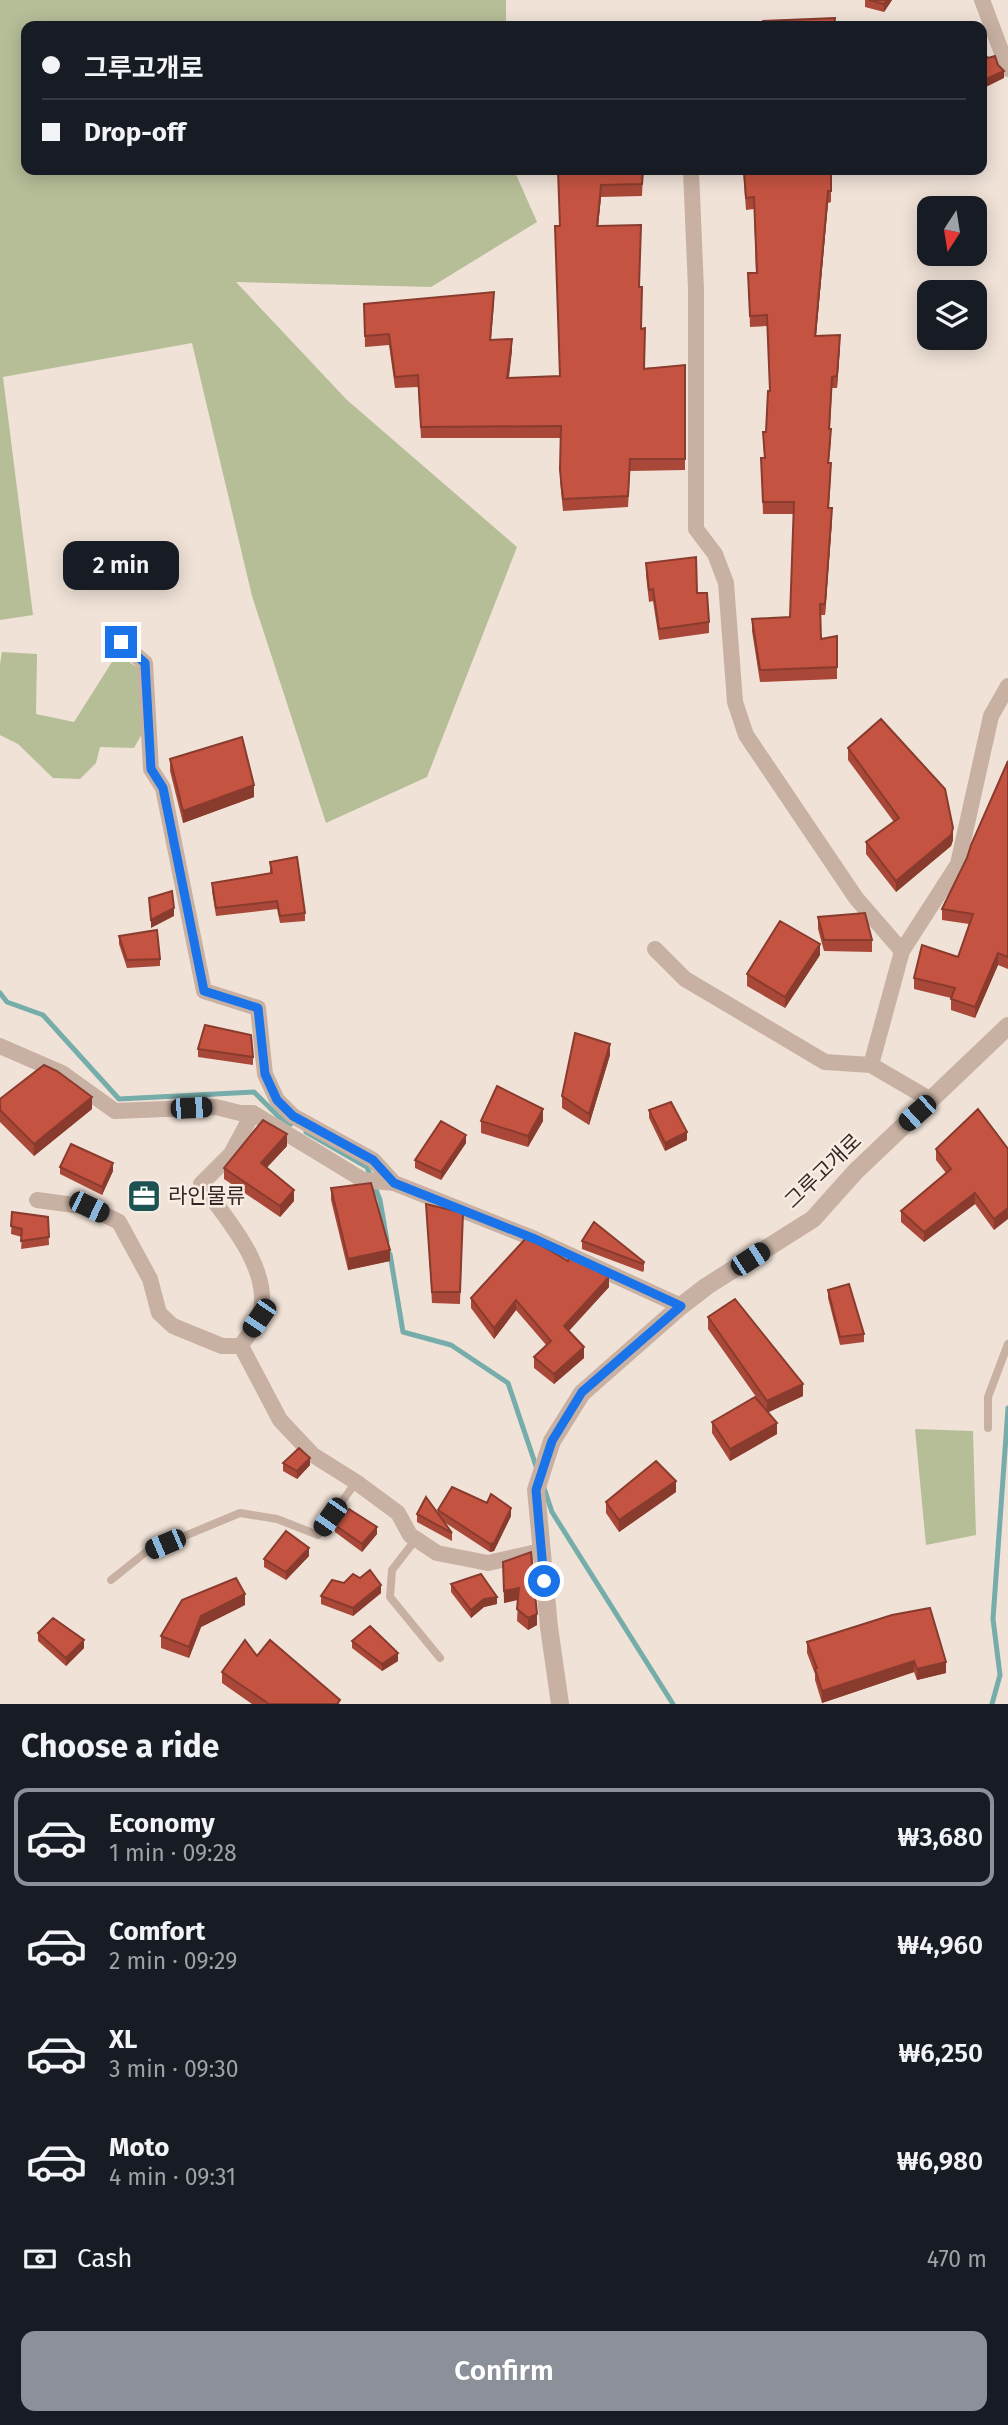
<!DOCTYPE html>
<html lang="en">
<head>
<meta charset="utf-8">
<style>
  :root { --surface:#171b24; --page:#242831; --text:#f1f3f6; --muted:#9ea1a6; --line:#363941; --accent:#8c9099 }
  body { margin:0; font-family:"Fira Sans","Noto Sans KR",sans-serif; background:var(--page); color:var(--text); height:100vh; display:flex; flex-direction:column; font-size:26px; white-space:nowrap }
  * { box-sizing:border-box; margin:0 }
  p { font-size:23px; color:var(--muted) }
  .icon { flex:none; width:38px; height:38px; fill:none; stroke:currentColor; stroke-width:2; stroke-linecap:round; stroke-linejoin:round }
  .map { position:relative; height:1704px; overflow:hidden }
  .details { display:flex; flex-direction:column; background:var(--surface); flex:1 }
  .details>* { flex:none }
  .top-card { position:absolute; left:21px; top:21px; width:966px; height:154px; border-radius:14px; box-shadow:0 4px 18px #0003; display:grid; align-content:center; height:154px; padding:0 21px; background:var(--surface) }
  .needle { width:46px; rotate:192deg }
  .tools { position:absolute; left:917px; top:196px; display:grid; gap:14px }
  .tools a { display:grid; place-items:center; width:70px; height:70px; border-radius:14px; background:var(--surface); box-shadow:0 4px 18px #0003; font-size:35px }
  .end { position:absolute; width:32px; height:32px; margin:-16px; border:9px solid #1a73e8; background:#fff; box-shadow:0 0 0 4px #fff }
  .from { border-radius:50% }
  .bubble { position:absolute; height:49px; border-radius:14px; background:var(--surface); box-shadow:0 4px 18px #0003; font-size:23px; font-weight:600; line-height:49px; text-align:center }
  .car { position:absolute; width:21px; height:42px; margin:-21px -10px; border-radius:9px; box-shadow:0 0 5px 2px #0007; background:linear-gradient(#222 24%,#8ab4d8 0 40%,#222 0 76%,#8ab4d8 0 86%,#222 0) }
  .top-card b { display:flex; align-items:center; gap:24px; height:66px; font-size:26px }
  .top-card b+b { border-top:2px solid var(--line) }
  .top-card i { width:18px; height:18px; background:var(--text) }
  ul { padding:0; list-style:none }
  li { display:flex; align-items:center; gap:21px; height:98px; margin:0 14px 10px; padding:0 7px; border:4px solid transparent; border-radius:14px }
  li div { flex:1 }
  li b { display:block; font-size:26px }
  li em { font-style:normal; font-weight:600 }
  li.current { border-color:var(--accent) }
  li>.icon { width:63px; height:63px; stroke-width:1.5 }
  h2 { padding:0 21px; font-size:32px; line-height:84px }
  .pay { display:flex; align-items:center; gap:18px; height:77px; padding:0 21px; font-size:26px }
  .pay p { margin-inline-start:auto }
  .button { display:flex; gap:14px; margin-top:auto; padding:14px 21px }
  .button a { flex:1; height:80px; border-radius:14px; background:var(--accent); color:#fff; font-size:28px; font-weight:600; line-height:80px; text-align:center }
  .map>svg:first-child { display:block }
</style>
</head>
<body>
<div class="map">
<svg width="1008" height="1704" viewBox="0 0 1008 1704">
  <rect width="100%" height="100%" fill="#f0e2d7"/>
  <!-- green -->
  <path fill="#b5be97" d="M 0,0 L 506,0 L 506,26 L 26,26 L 26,170 L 514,170 L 537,222 L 431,287 L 236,282 L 347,400 L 517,547 L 427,777 L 326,823 L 252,596 L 192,343 L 3,377 L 33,615 L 0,620 Z
    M 2,652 L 37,654 L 36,714 L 74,722 L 117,654 L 140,669 L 143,732 L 134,748 L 100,747 L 96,763 L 80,779 L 53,778 L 18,744 L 0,735 L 0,664 Z
    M 915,1429 L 973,1431 L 976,1535 L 926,1545 Z"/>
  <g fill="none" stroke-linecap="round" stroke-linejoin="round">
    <!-- stream -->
    <path stroke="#76adaa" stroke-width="5" d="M 0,993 L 7,1002 L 43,1015 L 119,1099 L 254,1092 L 278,1116 L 291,1124
      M 306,1132 L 367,1167 L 380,1200 L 387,1241
      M 390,1254 L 403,1332 L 451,1345 L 508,1383 L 537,1469
      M 543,1485 L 552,1512 L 673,1704
      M 992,1704 L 1000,1675 L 993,1619 L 1008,1408"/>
    <!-- service -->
    <path stroke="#c8b1a3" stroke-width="8" d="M 988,1428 L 988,1397 L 1008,1344
      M 416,1539 L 392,1570 L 390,1597 L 440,1658
      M 111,1580 L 146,1552 L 240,1513 L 277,1519 L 318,1535 L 356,1482"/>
    <!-- minor -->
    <path stroke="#c8b1a3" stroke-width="16" d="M 982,0 L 1008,69
      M 691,170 L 696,289 L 696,529 L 715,554 L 726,583 L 735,702 L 746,735 L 856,898 L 902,951
      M 120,642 L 145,663 L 151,769 L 163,788 L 204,991 L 258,1008 L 265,1074 L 277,1100 L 293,1116 L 373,1160 L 394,1183
      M 655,949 L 685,979 L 825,1062 L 871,1065 L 931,1100
      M 0,1046 L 62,1073 L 115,1111 L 216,1107 L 240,1113 L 253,1113 L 363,1180 L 394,1183 L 535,1239 L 681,1306
      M 871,1065 L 902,951 L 958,864 L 991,716 L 1008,686
      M 37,1200 L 89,1207 L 119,1222 L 150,1279 L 159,1313 L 173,1326 L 222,1346 L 241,1346
      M 241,1346 L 280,1420 L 313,1455 L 356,1482 L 398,1513 L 410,1535 L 437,1553 L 488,1563 L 541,1551
      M 241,1346 C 246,1337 255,1328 259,1318 C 275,1272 226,1218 201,1184 L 231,1154 L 253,1113"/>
    <!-- tertiary -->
    <path stroke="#c8b1a3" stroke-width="18" d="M 560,1704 L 549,1627 L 536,1490 L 552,1441 L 582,1393 L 681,1306 L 707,1286 L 813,1219 L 855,1172 L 1008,1026"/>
  </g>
  <!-- wall -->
  <path fill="#a94838" d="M 865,0 L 892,0 L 884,12 L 865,7 Z
    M 558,170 L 643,170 L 642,196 L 601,197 L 598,226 L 639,287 L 644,368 L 685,365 L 685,470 L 630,471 L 628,507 L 563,511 L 560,481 L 561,438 L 421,438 L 418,387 L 395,388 L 389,345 L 365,347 L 364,304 L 494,303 L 491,340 L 512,350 L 509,378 L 560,376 L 560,226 Z
    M 743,170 L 831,170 L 831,202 L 828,203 L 816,336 L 840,346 L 837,388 L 832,388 L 830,429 L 831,441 L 829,463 L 831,474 L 829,508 L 832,520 L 825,615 L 820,615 L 821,639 L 837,636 L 837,679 L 760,682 L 752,631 L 752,619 L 790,617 L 794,514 L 763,514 L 761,458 L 764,458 L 763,432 L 766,432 L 770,391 L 767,326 L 750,327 L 748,273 L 756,273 L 754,209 L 746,210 Z
    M 646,563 L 697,593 L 709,622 L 709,633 L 659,640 L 653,601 L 649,602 L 646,575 Z
    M 848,748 L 953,840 L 951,846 L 896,892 L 866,854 L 866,842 L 894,822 L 848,760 Z
    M 170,759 L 254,797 L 183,823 L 170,771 Z
    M 1008,761 L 1008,969 L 998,965 L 975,1018 L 951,1010 L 951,998 L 914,989 L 914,978 L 958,957 L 969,924 L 942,920 L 942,909 L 967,858 Z
    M 270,862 L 305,913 L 305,921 L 280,923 L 277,909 L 216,916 L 212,891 L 212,883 L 270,873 Z
    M 818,917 L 872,940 L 872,952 L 824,951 L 818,929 Z
    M 119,936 L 160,959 L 160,966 L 127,968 L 119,944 Z
    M 820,955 L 785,1008 L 747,986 L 747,974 Z
    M 198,1049 L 253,1057 L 253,1065 L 198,1057 Z
    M 610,1055 L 589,1125 L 562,1108 L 562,1096 Z
    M 0,1099 L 92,1109 L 34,1156 L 0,1122 Z
    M 649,1110 L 687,1140 L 665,1151 L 649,1118 Z
    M 481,1121 L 543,1121 L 528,1147 L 481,1133 Z
    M 466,1143 L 441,1180 L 415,1168 L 415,1160 Z
    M 287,1146 L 267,1167 L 294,1201 L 280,1217 L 224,1179 L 224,1168 Z
    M 936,1149 L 1008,1149 L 994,1230 L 975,1204 L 924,1242 L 901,1222 L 901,1211 L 946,1173 L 936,1160 Z
    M 60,1167 L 113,1171 L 102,1195 L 60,1174 Z
    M 331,1188 L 390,1261 L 348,1270 L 331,1200 Z
    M 426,1204 L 463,1213 L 460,1304 L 432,1303 Z
    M 12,1212 L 48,1217 L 49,1245 L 21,1249 L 22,1237 L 11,1234 Z
    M 582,1241 L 644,1262 L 644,1270 L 643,1272 L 582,1249 Z
    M 609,1287 L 569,1331 L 584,1358 L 554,1384 L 534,1368 L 534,1357 L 547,1346 L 516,1310 L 494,1339 L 471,1308 L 471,1298 Z
    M 828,1290 L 864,1334 L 864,1342 L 840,1345 L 828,1298 Z
    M 708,1317 L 803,1396 L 768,1412 L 777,1434 L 730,1461 L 712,1433 L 712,1422 L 759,1401 L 708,1329 Z
    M 283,1463 L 310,1465 L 297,1479 L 283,1471 Z
    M 676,1492 L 619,1532 L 606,1513 L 606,1502 Z
    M 438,1510 L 511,1516 L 494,1551 L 490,1552 L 444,1522 L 452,1533 L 452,1541 L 417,1522 L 417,1514 L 438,1514 Z
    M 335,1525 L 377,1534 L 362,1552 L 335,1532 Z
    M 309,1556 L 286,1580 L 264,1567 L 264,1559 Z
    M 503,1562 L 537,1625 L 528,1630 L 517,1621 L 518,1600 L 504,1603 Z
    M 360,1578 L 381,1593 L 353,1616 L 321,1604 L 321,1596 L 344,1583 Z
    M 451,1584 L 497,1604 L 484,1607 L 471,1618 L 451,1592 Z
    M 245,1605 L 201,1627 L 189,1658 L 161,1648 L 161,1636 Z
    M 892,1615 L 946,1673 L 917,1680 L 914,1672 L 822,1703 L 815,1680 L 815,1674 L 807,1653 L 807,1642 Z
    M 38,1633 L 84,1648 L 66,1666 L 38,1641 Z
    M 352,1641 L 398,1661 L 382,1671 L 352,1648 Z
    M 257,1656 L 340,1704 L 252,1704 L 222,1683 L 222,1672 Z"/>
  <!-- shaded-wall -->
  <path fill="#893b2e" d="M 887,0 L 892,0 L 884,12 L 884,4 Z
    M 1004,71 L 1004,78 L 982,89 L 982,81 Z
    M 601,185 L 601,197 L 597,237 L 597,226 Z
    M 828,191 L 828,203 L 815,347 L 815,336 Z
    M 840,335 L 840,346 L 837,388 L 837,376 Z
    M 512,339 L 512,350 L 507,390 L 507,378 Z
    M 832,508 L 832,520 L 825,615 L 825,604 Z
    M 254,785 L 254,797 L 183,823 L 183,811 Z
    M 953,828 L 953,840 L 951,846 L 896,892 L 896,881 Z
    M 174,908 L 174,916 L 151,928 L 151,920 Z
    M 820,944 L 820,955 L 785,1008 L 785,997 Z
    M 998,953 L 998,965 L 975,1018 L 975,1007 Z
    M 610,1044 L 610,1055 L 589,1125 L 589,1114 Z
    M 92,1097 L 92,1109 L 34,1156 L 34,1144 Z
    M 543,1109 L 543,1121 L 528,1147 L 528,1136 Z
    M 687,1132 L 687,1140 L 665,1151 L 665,1143 Z
    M 287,1134 L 287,1146 L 261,1174 L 261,1163 Z
    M 466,1135 L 466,1143 L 441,1180 L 441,1172 Z
    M 113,1163 L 113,1171 L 102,1195 L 102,1187 Z
    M 294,1190 L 294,1201 L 280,1217 L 280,1206 Z
    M 975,1193 L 975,1204 L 924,1242 L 924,1232 Z
    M 1008,1208 L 1008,1219 L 994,1230 L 994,1219 Z
    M 390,1250 L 390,1261 L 348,1270 L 348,1259 Z
    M 609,1277 L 609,1287 L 564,1336 L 564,1326 Z
    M 516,1300 L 516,1310 L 494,1339 L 494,1328 Z
    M 584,1347 L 584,1358 L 554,1384 L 554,1374 Z
    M 803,1384 L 803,1396 L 767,1413 L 767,1401 Z
    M 777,1423 L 777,1434 L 730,1461 L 730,1449 Z
    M 310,1458 L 310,1465 L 297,1479 L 297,1471 Z
    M 676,1481 L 676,1492 L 619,1532 L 619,1520 Z
    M 511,1508 L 511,1516 L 494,1551 L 490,1552 L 490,1544 Z
    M 377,1527 L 377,1534 L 362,1552 L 362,1544 Z
    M 309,1548 L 309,1556 L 286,1580 L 286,1572 Z
    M 381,1585 L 381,1593 L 353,1616 L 353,1608 Z
    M 519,1588 L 519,1599 L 504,1603 L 504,1591 Z
    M 245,1594 L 245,1605 L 201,1627 L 189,1658 L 189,1647 L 201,1616 Z
    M 497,1597 L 497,1604 L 484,1607 L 471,1618 L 471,1610 L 484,1599 Z
    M 537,1614 L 537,1625 L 528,1630 L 528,1618 Z
    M 84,1640 L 84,1648 L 66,1666 L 66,1658 Z
    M 398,1653 L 398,1661 L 382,1671 L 382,1664 Z
    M 914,1661 L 914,1672 L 822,1703 L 822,1691 Z
    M 946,1662 L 946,1673 L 917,1680 L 917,1669 Z"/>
  <!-- building -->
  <path fill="#c45441" stroke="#893b2e" stroke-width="2" d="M 869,0 L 887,0 L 884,4 Z
    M 835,18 L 834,26 L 763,26 L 763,21 Z
    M 982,52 L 988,58 L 995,56 L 998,65 L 1004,71 L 982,81 Z
    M 558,170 L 643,170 L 642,184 L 601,185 L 597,226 L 641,225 L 639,287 L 642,287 L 641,329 L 645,328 L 644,369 L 685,365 L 685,459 L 630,459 L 628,496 L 563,499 L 560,470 L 561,426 L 421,427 L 418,375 L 395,377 L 389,334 L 365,336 L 364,304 L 494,292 L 490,340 L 512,339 L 507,378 L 560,376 L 555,226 L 560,226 Z
    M 744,170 L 831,170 L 831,191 L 828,191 L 815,336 L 840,335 L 837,376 L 832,377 L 829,429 L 831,429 L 828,463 L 831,463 L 828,508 L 832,508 L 825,604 L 820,604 L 821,639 L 837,636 L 837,667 L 760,670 L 752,619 L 790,617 L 794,502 L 763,502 L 761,458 L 765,458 L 763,432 L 766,432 L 768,391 L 770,391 L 767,315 L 750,316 L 748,273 L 757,273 L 754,197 L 746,198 Z
    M 696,557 L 697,593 L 707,593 L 709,622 L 659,629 L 653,589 L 649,590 L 646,563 Z
    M 881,719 L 945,789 L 953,828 L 951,835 L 896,881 L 866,842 L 899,818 L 848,748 Z
    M 242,737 L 254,785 L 183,811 L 170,759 Z
    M 1008,761 L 1008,957 L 998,953 L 975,1007 L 951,999 L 955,988 L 914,978 L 922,945 L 958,957 L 973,914 L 942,909 L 967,858 L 971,845 Z
    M 297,857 L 305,913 L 280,916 L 277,901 L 216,908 L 212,883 L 272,873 L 270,862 Z
    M 172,891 L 174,908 L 151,920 L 149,898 Z
    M 865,913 L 872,940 L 824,940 L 818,917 Z
    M 780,921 L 820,944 L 785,997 L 747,974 Z
    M 157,930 L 160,959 L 127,960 L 119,936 Z
    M 205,1025 L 251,1035 L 253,1057 L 198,1049 Z
    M 575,1033 L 610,1044 L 589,1114 L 562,1096 Z
    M 44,1065 L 57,1071 L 92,1097 L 34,1144 L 0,1110 L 0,1099 Z
    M 497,1086 L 543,1109 L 528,1136 L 481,1121 Z
    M 671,1102 L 687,1132 L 665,1143 L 649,1110 Z
    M 978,1109 L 1008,1149 L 1008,1208 L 994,1219 L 975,1193 L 924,1232 L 901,1211 L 951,1169 L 936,1149 Z
    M 263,1120 L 287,1134 L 261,1163 L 294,1190 L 280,1206 L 224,1168 Z
    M 441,1121 L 466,1135 L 441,1172 L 415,1160 Z
    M 71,1144 L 113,1163 L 102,1187 L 60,1167 Z
    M 371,1183 L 390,1250 L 348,1259 L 331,1188 Z
    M 426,1204 L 463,1213 L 460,1292 L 432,1292 Z
    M 12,1212 L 48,1217 L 49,1237 L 21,1241 L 22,1229 L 11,1226 Z
    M 594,1222 L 644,1262 L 643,1264 L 582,1241 Z
    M 527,1237 L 568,1261 L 570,1256 L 609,1277 L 564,1326 L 584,1347 L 554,1374 L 534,1357 L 551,1341 L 516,1300 L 494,1328 L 471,1298 Z
    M 849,1284 L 864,1334 L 840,1337 L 828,1290 Z
    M 735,1299 L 803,1384 L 767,1401 L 708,1317 Z
    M 755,1397 L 777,1423 L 730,1449 L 712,1422 Z
    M 299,1448 L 310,1458 L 297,1471 L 283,1463 Z
    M 656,1461 L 676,1481 L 619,1520 L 606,1502 Z
    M 452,1487 L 487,1503 L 491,1494 L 511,1508 L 494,1543 L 490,1544 L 438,1510 Z
    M 426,1497 L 452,1533 L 417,1514 Z
    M 349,1509 L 377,1527 L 362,1544 L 335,1525 Z
    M 286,1531 L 309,1548 L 286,1572 L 264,1559 Z
    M 531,1552 L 537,1614 L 528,1618 L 517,1609 L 519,1588 L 504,1591 L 503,1562 Z
    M 370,1570 L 381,1585 L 353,1608 L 321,1596 L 332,1580 L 344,1583 L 353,1574 L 360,1578 Z
    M 481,1574 L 497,1597 L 484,1599 L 471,1610 L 451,1584 Z
    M 236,1578 L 245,1594 L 201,1616 L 189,1647 L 161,1636 L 182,1600 Z
    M 930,1608 L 946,1662 L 917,1669 L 914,1661 L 822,1691 L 815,1669 L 817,1668 L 807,1642 L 892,1615 Z
    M 53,1618 L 84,1640 L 66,1658 L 38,1633 Z
    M 370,1626 L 398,1653 L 382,1664 L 352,1641 Z
    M 245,1640 L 257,1656 L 270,1640 L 340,1700 L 337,1704 L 269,1704 L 222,1672 Z"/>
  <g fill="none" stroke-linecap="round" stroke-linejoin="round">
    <!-- route -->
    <path stroke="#1a73e8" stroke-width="9" d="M 121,642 L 145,663 L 151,769 L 163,788 L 204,991 L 258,1008 L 265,1074 L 277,1100 L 293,1116 L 373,1160 L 394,1183 L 535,1239 L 681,1306 L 582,1392 L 552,1441 L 536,1490 L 544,1581"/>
  </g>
  <!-- icons -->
  <defs>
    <g id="office-square" transform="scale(1.75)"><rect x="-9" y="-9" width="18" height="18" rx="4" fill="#1c5352" stroke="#f8ece3"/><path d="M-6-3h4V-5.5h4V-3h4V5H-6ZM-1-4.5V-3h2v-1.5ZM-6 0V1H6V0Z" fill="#fff"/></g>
  </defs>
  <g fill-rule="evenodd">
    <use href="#office-square" x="144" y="1196"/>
  </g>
  <g text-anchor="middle" stroke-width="5" stroke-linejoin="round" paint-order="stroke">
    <!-- street labels -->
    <g font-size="21" fill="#332825" stroke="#f8ece3">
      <text transform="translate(823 1171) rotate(-44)" y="7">그루고개로</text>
    </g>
    <!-- poi labels -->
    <g font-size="21" fill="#332825" stroke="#f8ece3" text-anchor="start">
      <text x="168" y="1203">라인물류</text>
    </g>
  </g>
</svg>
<div class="tools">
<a><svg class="needle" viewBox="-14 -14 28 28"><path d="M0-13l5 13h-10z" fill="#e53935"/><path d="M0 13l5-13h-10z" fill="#9ea1a6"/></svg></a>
<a><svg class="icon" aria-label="layers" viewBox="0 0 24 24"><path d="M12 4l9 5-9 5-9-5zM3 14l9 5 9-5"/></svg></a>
</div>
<i class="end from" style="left:544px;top:1581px"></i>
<i class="end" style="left:121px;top:642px"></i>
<div class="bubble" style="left:63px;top:541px;width:116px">2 min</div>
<i class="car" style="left:191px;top:1108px;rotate:87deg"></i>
<i class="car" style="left:917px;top:1113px;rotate:228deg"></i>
<i class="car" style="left:89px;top:1207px;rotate:116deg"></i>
<i class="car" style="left:750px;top:1259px;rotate:57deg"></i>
<i class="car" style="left:259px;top:1318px;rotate:214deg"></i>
<i class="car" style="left:330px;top:1517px;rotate:215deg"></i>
<i class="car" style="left:165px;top:1544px;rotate:247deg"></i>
<div class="top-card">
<b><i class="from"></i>그루고개로</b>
<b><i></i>Drop-off</b>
</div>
</div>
<section class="details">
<h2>Choose a ride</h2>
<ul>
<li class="current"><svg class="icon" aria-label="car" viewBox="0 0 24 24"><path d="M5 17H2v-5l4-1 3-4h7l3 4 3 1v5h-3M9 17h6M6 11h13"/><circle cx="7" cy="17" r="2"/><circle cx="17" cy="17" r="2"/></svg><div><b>Economy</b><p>1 min · 09:28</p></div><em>₩3,680</em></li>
<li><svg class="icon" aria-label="car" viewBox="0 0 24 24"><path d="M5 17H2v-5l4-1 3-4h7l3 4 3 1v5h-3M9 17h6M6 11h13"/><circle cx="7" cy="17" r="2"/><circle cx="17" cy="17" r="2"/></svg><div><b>Comfort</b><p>2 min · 09:29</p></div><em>₩4,960</em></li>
<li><svg class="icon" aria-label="car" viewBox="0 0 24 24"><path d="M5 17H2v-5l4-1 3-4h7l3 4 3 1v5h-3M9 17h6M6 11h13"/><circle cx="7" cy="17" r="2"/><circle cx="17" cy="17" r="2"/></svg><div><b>XL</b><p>3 min · 09:30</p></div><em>₩6,250</em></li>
<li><svg class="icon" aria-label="car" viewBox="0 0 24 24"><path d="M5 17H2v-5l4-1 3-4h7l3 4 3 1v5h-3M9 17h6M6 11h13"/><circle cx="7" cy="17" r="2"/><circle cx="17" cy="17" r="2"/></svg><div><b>Moto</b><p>4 min · 09:31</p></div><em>₩6,980</em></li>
</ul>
<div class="pay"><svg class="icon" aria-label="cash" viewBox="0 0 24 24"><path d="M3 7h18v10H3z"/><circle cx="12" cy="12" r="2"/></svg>Cash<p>470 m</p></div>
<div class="button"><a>Confirm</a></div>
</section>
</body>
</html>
